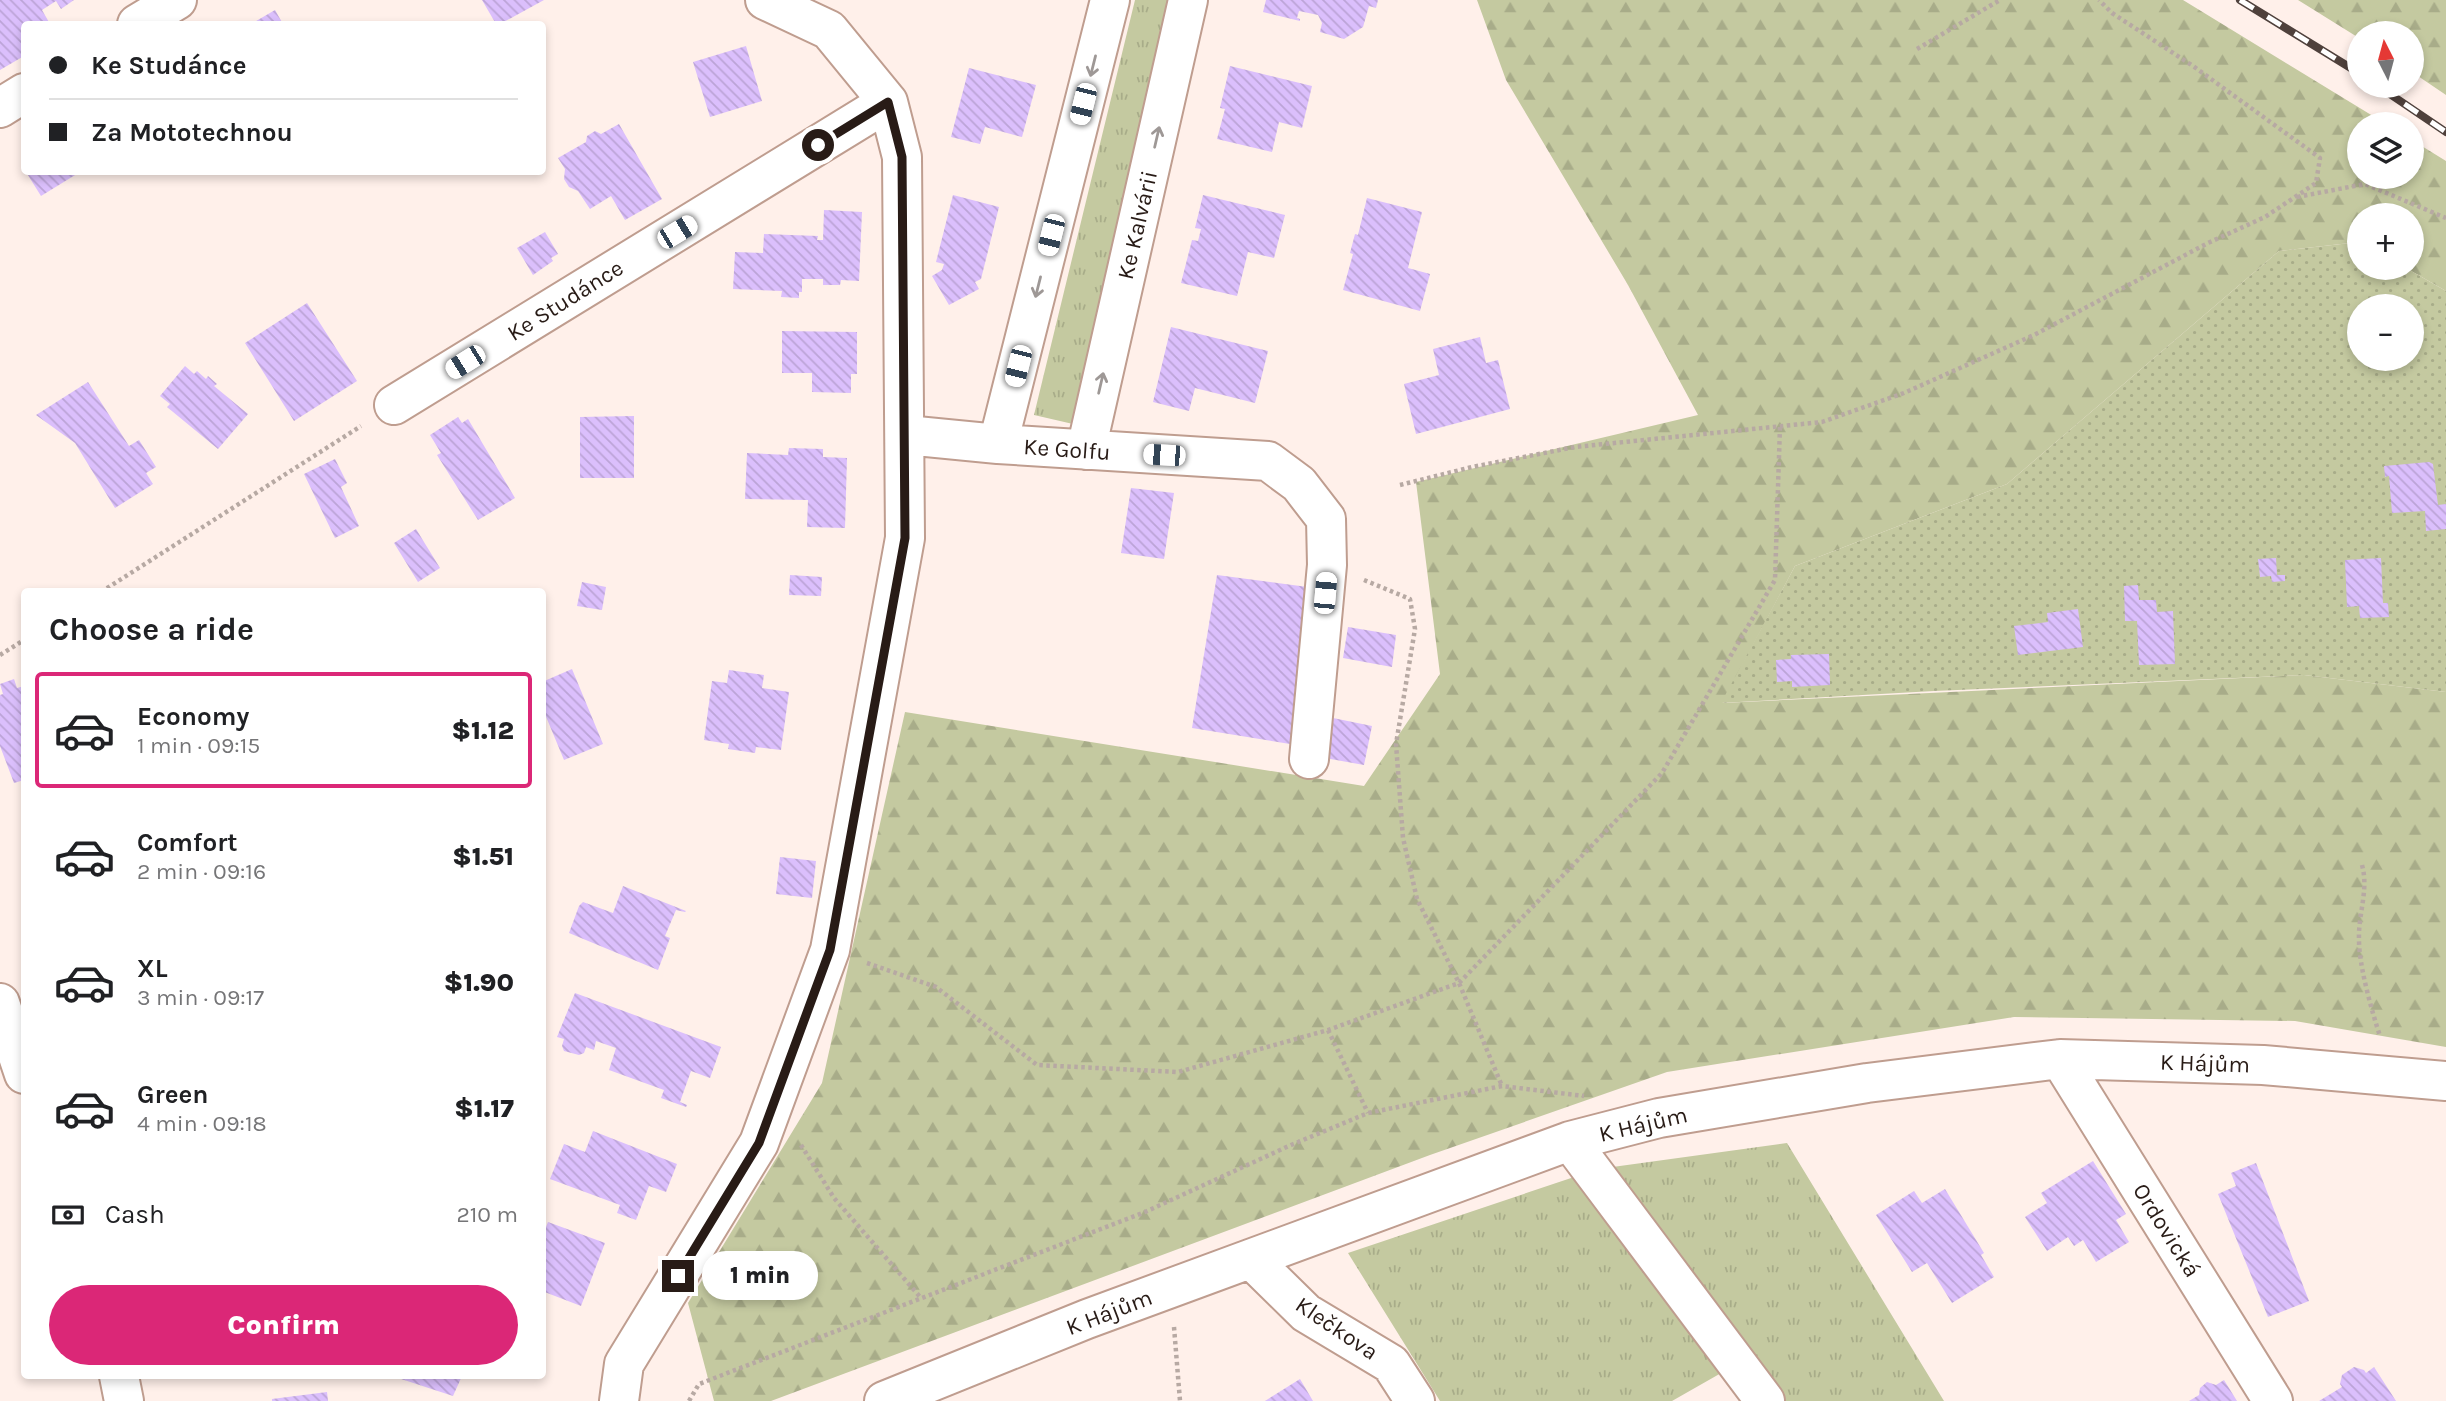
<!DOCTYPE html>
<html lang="en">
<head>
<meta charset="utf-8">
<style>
  :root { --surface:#fff; --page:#f6f6f6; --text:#202124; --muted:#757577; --line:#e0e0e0; --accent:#db2777 }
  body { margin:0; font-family:Karla,sans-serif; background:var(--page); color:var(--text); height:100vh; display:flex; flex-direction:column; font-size:26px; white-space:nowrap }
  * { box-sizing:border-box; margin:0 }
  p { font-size:23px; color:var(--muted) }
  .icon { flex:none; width:38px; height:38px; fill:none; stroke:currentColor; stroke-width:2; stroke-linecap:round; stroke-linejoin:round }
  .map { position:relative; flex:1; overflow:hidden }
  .drawer { position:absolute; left:21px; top:588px; width:525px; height:791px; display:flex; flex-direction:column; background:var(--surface); border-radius:7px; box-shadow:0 4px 10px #0003 }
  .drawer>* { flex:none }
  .banner { position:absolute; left:21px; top:21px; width:525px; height:154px; border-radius:7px; box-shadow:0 4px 10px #0003; display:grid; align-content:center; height:154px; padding:0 28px; background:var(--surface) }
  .needle { width:46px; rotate:354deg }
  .controls { position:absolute; left:2347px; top:21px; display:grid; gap:14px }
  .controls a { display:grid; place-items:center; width:77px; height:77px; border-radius:50%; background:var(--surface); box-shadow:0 4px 10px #0003; font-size:35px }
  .end { position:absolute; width:32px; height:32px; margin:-16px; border:9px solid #281b16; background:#fff; box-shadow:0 0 0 4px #fff }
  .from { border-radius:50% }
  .bubble { position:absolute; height:49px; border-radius:24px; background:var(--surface); box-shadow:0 4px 10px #0003; font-size:23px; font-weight:800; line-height:49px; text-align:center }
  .car { position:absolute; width:21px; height:42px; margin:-21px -10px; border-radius:9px; box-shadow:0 0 5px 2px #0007; background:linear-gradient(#fff 24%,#345 0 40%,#fff 0 76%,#345 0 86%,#fff 0) }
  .banner b { display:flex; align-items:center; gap:24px; height:66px; font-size:26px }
  .banner b+b { border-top:2px solid var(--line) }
  .banner i { width:18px; height:18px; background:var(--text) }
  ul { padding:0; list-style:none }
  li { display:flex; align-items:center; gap:21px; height:116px; margin:0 14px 10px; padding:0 14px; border:4px solid transparent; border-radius:7px }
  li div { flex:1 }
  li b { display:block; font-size:26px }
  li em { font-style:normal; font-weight:800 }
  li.on { border-color:var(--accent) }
  li>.icon { width:63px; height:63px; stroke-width:1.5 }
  h2 { padding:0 28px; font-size:32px; line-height:84px }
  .pay { display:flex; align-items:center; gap:18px; height:77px; padding:0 28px; font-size:26px }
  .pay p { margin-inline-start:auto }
  .button { display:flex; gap:14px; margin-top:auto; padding:14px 28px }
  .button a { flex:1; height:80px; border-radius:42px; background:var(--accent); color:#fff; font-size:28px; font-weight:800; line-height:80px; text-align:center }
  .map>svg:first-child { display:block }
</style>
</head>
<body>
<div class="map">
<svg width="2446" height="1401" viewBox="0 0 2446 1401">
  <defs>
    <pattern id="grass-tufts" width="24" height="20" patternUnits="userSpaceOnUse" patternTransform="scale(1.75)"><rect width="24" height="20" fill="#c4c9a0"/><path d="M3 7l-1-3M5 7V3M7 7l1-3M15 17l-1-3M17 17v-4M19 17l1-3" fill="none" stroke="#a8ac89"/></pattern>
    <pattern id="forest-firs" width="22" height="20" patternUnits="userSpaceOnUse" patternTransform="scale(1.75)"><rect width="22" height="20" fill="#c4c9a0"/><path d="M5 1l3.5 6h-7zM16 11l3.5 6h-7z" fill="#a8ac89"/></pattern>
    <pattern id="park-dots" width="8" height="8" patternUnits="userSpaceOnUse" patternTransform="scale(1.75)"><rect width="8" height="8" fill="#c4c9a0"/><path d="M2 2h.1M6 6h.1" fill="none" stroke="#a8ac89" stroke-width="1.8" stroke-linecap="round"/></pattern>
    <pattern id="building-back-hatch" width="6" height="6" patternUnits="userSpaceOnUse" patternTransform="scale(1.75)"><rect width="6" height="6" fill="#dbbffc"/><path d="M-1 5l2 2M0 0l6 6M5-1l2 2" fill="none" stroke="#bca4d7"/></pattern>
  </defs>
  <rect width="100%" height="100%" fill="#fff0ea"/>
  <!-- grass -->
  <path fill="url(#grass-tufts)" d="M 1135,0 L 1176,0 L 1073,424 L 1034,415 Z
    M 1787,1143 L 1944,1401 L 1765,1401 L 1737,1364 L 1672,1401 L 1440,1401 L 1348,1253 L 1598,1169 Z"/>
  <!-- forest -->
  <path fill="url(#forest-firs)" d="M 1477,0 L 2183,0 L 2386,124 L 2359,124 L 2359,177 L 2412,177 L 2412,140 L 2446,161 L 2446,291 L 2406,268 L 2412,268 L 2412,215 L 2359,215 L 2359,242 L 2279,251 L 2007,484 L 1795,566 L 1722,703 L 2304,675 L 2446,692 L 2446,1047 L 2295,1021 L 2014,1017 L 1667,1072 L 1430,1155 L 771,1401 L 714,1401 L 688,1303 L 822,1083 L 905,712 L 1364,786 L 1440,674 L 1416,482 L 1698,415 L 1628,285 L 1506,80 Z
    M 2298,0 L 2446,0 L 2446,95 L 2412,72 L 2412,33 L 2359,33 L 2359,38 Z"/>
  <!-- park -->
  <path fill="url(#park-dots)" fill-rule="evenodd" d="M 2359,242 L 2359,268 L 2406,268 L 2446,291 L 2446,692 L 2304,675 L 1934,691 L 1721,703 L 1795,566 L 2007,484 L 2279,251 ZM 2359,306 L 2412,306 L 2412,359 L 2359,359 Z"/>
  <!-- building -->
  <path fill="url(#building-back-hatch)" d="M 0,0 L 74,0 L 61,9 L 56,1 L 42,10 L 50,24 L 24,24 L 24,56 L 0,70 Z
    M 482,0 L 544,0 L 500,24 L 496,24 Z
    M 1266,0 L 1378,0 L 1376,8 L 1369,6 L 1363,27 L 1344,39 L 1320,32 L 1322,23 L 1318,15 L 1299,11 L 1297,18 L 1300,19 L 1300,21 L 1263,12 Z
    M 275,10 L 283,24 L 251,24 Z
    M 746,46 L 762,101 L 710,117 L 693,62 Z
    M 1230,66 L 1312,86 L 1302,128 L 1279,122 L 1272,152 L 1217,139 L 1225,109 L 1220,108 Z
    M 969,68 L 1036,85 L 1022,137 L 985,127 L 980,144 L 951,137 Z
    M 619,124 L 662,199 L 625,220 L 611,196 L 590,209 L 578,191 L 569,187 L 564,179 L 565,169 L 558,158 L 586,142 L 587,136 L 595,131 L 601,134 Z
    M 26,172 L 80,172 L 41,196 Z
    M 953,195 L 999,207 L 981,279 L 975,282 L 979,289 L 949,305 L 932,276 L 942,270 L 944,264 L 936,262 Z
    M 1203,195 L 1285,215 L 1274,258 L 1248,252 L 1237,296 L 1181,283 L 1192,240 L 1198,241 L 1201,229 L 1195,228 Z
    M 1367,198 L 1422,212 L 1408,268 L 1430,274 L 1420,311 L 1343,290 L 1353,254 L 1350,253 L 1355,234 L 1358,235 Z
    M 824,210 L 862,212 L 859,281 L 841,280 L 840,285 L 823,285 L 823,279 L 802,279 L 802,292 L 799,292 L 799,298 L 781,297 L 782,291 L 733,289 L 735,252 L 763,253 L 764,234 L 818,236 L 817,240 L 823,240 Z
    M 545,232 L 558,254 L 551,258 L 553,261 L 533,275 L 517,248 Z
    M 307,303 L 357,381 L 294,421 L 245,343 Z
    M 1171,327 L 1268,351 L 1255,403 L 1195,388 L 1189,411 L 1153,402 Z
    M 782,331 L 857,332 L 857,374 L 851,374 L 851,393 L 812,392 L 812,373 L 782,373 Z
    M 1480,337 L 1486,363 L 1498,360 L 1510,409 L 1416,434 L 1404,384 L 1439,375 L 1433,349 Z
    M 185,366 L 194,374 L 197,371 L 206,379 L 208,376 L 217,384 L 214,386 L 248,414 L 218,449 L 167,407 L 170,404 L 160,396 Z
    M 88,382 L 129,446 L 139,440 L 156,467 L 146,473 L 153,484 L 115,508 L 75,443 L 36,415 Z
    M 634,416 L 634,478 L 580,478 L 580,417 Z
    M 458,417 L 462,423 L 468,419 L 515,498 L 478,520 L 437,455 L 441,453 L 430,435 Z
    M 789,448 L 823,449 L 823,457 L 847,458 L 845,528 L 807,527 L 808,500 L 745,499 L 747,453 L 788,455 Z
    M 335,459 L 347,483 L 341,487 L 359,526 L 335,538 L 304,474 Z
    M 2429,462 L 2433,464 L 2438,505 L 2446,504 L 2446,529 L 2426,531 L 2425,511 L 2392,513 L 2389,476 L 2385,477 L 2384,466 Z
    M 1131,488 L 1174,493 L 1164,559 L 1121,553 Z
    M 416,529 L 440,568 L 418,582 L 394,543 Z
    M 2276,558 L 2277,575 L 2285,575 L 2285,581 L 2272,582 L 2271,576 L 2260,577 L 2258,559 Z
    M 2381,558 L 2383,603 L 2388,603 L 2389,617 L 2360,618 L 2359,606 L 2347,607 L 2345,560 Z
    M 790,575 L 822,577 L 821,596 L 789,595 Z
    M 1217,575 L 1315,588 L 1290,744 L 1192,728 Z
    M 582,582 L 606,587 L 602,610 L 577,606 Z
    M 2138,585 L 2139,600 L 2156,600 L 2157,612 L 2173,611 L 2175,664 L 2139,665 L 2137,621 L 2125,621 L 2124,586 Z
    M 2078,609 L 2083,647 L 2018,655 L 2014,626 L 2048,622 L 2047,613 Z
    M 1348,627 L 1396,635 L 1392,667 L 1343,658 Z
    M 1829,654 L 1830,685 L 1792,687 L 1792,681 L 1777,682 L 1776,660 L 1791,659 L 1791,655 Z
    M 572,669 L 603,744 L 564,760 L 542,707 L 542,682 Z
    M 729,670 L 764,675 L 762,688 L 789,692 L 781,750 L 756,747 L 755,753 L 728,749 L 729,744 L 704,740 L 712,681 L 727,683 Z
    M 14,679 L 17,688 L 24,686 L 24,780 L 14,783 L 0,746 L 0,695 L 3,694 L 0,684 Z
    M 1333,718 L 1372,726 L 1364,765 L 1325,758 Z
    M 780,857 L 816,861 L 812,898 L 776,894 Z
    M 623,886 L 686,911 L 685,912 L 676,910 L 665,936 L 670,938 L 658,970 L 569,933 L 579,906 L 583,902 L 613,913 Z
    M 575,993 L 721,1047 L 710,1078 L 691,1071 L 680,1102 L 687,1105 L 686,1107 L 661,1098 L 664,1090 L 609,1070 L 616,1048 L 596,1041 L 594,1050 L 586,1047 L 584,1053 L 579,1055 L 564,1051 L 562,1046 L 564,1039 L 557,1037 Z
    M 593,1131 L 677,1164 L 666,1192 L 649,1186 L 636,1220 L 617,1213 L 620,1205 L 550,1179 L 564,1144 L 585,1152 Z
    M 2093,1161 L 2126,1214 L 2116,1220 L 2129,1242 L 2096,1262 L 2083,1240 L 2074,1246 L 2068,1237 L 2047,1251 L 2025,1217 L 2047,1203 L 2041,1193 Z
    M 2256,1163 L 2309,1301 L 2268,1317 L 2218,1194 L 2236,1186 L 2231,1173 Z
    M 1945,1189 L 1984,1253 L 1981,1255 L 1994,1277 L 1952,1303 L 1927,1263 L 1912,1272 L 1876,1215 L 1914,1191 L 1922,1203 Z
    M 548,1222 L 605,1243 L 581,1306 L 542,1291 L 542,1237 Z
    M 2354,1367 L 2364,1370 L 2366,1373 L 2374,1367 L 2396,1401 L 2319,1401 L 2342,1387 L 2340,1384 L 2342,1375 Z
    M 392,1376 L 462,1376 L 453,1396 Z
    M 1300,1379 L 1313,1401 L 1265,1401 Z
    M 2224,1380 L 2237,1401 L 2189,1401 L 2199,1395 L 2200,1388 L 2207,1382 L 2216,1385 Z
    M 327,1392 L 328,1401 L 272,1401 L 272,1399 Z"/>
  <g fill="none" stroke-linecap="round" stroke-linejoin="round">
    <!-- minor casing -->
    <g stroke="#bf9d8f" stroke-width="42">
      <path id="minor" d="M 137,24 L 177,0
        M 0,108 L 24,93
        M 394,405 L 888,102
        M 906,435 L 998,444 L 1268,461 L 1299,484 L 1326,519 L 1327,565 L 1309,759
        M 998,444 L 1110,0
        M 1086,450 L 1188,0
        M 0,1003 L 24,1074
        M 2060,1059 L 2273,1401
        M 1570,1141 L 1765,1401
        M 1251,1259 L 1306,1313 L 1391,1364 L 1415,1401
        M 119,1376 L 124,1401
        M 619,1401 L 624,1364 L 759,1143 L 830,950 L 905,538 L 902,157 L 888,102 L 829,30 L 765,0
        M 884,1401 L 1087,1319 L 1570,1141 L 1659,1118 L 1867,1083 L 2060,1059 L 2263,1065 L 2446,1081"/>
    </g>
    <!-- path -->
    <path stroke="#b7a9a3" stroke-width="4.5" stroke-dasharray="3.5 3.5" stroke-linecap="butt" d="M 1917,49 L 2000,0
      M 2297,197 L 2365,184 L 2446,218
      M 1400,485 L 1472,467 L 1575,447 L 1822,422 L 1904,393 L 2034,335 L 2208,243 L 2265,217 L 2316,183 L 2320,158 L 2193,66 L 2112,13 L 2099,0
      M 1364,580 L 1410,599 L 1415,629 L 1396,744 L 1403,838 L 1417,899 L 1459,983 L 1502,1086
      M 101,592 L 361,426
      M 0,655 L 24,640
      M 2362,865 C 2369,890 2358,914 2359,940 C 2359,966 2372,1012 2380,1036
      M 867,963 L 936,987 L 1037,1065 L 1178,1072 L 1328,1030 L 1459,983 L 1662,773 L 1775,580 L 1780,426
      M 1328,1030 L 1368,1113
      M 801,1145 L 834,1198 L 921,1298
      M 1174,1327 L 1180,1401
      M 689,1401 L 699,1384 L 1145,1212 L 1291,1145 L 1368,1113 L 1502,1086 L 1584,1096"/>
    <!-- minor -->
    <use href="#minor" stroke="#fff" stroke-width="38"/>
    <!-- rail casing -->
    <g stroke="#4f413c" stroke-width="8">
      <path id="rail" d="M 2240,0 L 2359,73
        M 2378,86 L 2446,132"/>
    </g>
    <!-- rail -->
    <use href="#rail" stroke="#fff" stroke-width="5" stroke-dasharray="16" stroke-linecap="butt"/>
  </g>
  <!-- one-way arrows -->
  <defs><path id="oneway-shaft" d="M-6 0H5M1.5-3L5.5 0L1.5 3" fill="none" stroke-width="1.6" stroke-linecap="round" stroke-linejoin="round" transform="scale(1.75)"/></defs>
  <g stroke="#9e9896">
    <use href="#oneway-shaft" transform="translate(1093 66) rotate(104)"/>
    <use href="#oneway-shaft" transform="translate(1157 137) rotate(-77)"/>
    <use href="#oneway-shaft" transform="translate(1038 287) rotate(104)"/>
    <use href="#oneway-shaft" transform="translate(1101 383) rotate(-77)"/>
  </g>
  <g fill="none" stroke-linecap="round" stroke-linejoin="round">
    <!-- route -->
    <path stroke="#281b16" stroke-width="9" d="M 678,1276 L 759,1143 L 830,950 L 905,538 L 902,157 L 888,102 L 818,145"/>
  </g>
  <g text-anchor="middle" stroke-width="5" stroke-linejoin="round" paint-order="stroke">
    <!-- street labels -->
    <g font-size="23" fill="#281b16" stroke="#fff">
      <text transform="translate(1137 225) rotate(-77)" y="8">Ke Kalvárii</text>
      <text transform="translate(565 300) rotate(-32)" y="8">Ke Studánce</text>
      <text transform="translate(1067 449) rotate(4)" y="8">Ke Golfu</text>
      <text transform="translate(2205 1063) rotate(2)" y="8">K Hájům</text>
      <text transform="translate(1643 1124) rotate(-13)" y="8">K Hájům</text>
      <text transform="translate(2167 1230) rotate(58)" y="8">Ordovická</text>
      <text transform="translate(1109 1312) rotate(-21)" y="8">K Hájům</text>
      <text transform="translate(1337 1328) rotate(34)" y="8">Klečkova</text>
    </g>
  </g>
</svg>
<div class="controls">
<a><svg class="needle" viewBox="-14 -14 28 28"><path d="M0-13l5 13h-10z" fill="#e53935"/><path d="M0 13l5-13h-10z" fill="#757577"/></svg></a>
<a><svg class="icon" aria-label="layers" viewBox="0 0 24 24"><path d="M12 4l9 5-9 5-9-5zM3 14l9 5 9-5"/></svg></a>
<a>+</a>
<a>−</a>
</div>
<i class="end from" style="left:818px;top:145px"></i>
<i class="end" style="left:678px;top:1276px"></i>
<div class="bubble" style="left:702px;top:1251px;width:116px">1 min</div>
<i class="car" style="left:1083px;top:104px;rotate:194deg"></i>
<i class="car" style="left:677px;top:232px;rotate:59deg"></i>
<i class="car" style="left:1051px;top:235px;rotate:194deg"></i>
<i class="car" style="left:465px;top:362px;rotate:238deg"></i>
<i class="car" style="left:1018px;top:366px;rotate:194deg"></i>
<i class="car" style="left:1164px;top:455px;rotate:273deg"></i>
<i class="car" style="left:1325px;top:593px;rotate:5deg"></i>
<div class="banner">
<b><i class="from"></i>Ke Studánce</b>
<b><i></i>Za Mototechnou</b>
</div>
<section class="drawer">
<h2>Choose a ride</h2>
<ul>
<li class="on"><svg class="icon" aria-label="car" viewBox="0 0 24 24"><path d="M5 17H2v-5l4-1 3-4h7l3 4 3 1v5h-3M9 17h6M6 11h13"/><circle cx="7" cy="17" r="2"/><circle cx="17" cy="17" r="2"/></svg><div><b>Economy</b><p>1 min · 09:15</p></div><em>$1.12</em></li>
<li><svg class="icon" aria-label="car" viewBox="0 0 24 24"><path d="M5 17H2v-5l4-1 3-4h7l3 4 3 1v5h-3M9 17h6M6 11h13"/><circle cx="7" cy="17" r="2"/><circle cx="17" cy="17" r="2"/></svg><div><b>Comfort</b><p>2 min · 09:16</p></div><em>$1.51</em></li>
<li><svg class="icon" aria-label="car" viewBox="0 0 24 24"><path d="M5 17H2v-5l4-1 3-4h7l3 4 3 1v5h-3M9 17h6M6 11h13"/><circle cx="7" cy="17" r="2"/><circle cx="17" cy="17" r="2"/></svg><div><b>XL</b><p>3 min · 09:17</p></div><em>$1.90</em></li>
<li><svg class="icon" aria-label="car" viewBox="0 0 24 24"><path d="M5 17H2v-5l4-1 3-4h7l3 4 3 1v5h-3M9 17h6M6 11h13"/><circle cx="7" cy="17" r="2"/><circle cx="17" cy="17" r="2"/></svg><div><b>Green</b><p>4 min · 09:18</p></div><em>$1.17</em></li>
</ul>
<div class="pay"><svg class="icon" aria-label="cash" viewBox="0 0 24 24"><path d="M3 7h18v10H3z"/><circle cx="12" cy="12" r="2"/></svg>Cash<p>210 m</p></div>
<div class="button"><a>Confirm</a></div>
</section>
</div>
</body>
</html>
